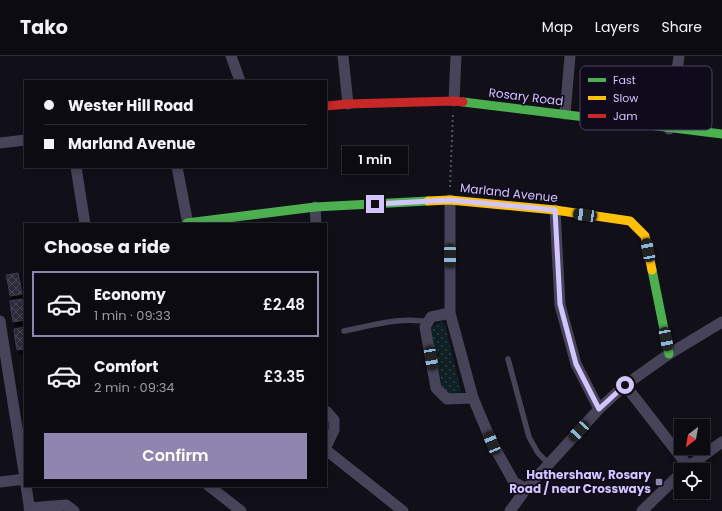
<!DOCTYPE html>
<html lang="en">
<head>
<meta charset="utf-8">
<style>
  :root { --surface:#0d0b12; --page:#16141b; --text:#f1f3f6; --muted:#9a9b9f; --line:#2d2b32; --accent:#8f85ae }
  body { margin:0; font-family:Poppins,sans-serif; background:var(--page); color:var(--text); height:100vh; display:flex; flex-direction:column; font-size:15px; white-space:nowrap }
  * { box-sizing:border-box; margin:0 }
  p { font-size:13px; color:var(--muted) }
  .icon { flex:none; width:22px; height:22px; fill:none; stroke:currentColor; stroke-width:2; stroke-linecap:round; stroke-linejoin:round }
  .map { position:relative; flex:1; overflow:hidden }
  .sheet { position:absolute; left:24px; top:167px; width:303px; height:264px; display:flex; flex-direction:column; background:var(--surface); border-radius:0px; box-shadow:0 2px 10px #0003,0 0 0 1px var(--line) }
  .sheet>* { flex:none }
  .top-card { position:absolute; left:24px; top:24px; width:303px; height:88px; border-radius:0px; box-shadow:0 2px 10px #0003,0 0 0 1px var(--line); display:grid; align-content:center; height:88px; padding:0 20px; background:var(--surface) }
  .needle { width:26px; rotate:211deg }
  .fabs { position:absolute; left:674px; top:363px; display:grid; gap:8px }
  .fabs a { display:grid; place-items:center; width:36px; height:36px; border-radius:0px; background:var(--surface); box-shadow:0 2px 10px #0003,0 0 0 1px var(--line); font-size:20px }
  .end { position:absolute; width:18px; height:18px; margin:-9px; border:5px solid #d3c5ff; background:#111; box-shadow:0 0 0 2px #111 }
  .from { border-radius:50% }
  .bubble { position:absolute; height:28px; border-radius:0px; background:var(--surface); box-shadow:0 2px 10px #0003,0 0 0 1px var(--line); font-size:13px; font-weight:600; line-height:28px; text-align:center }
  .car { position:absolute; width:12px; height:24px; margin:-12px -6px; border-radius:5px; box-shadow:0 0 3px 1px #0007; background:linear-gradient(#222 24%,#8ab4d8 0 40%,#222 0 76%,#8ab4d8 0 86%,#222 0) }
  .top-card b { display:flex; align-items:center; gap:14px; height:38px; font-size:15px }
  .top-card b+b { border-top:1px solid var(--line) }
  .top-card i { width:10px; height:10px; background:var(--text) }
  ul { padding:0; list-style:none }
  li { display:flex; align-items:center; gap:12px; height:66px; margin:0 8px 6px; padding:0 12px; border:2px solid transparent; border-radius:0px }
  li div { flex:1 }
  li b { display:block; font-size:15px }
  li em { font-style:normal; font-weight:600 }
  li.selected { border-color:var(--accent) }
  li>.icon { width:36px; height:36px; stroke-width:1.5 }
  h2 { padding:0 20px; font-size:18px; line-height:48px }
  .cta { display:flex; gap:8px; margin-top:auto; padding:8px 20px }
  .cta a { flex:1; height:46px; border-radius:0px; background:var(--accent); color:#fff; font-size:16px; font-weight:600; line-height:46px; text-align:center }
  header { display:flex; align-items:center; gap:24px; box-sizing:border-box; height:56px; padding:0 20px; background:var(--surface); border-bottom:1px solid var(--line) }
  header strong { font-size:19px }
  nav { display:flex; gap:22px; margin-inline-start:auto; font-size:14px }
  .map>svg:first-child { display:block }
</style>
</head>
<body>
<header>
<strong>Tako</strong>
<nav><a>Map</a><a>Layers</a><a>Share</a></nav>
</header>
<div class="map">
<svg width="722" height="455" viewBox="0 0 722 455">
  <defs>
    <pattern id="grass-dots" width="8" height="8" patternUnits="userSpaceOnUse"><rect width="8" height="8" fill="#0e2023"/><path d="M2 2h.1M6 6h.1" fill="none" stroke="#303f44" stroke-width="1.8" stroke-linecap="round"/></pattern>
    <pattern id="building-cross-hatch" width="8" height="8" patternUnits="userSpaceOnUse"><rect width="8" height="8" fill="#2f2b3b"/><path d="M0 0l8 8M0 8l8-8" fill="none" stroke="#4c4858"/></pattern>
    <filter id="shadow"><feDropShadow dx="2.5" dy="4.5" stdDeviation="0" flood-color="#0009"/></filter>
  </defs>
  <rect width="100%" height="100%" fill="#110f18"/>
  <!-- grass -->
  <path fill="url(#grass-dots)" d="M 441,266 L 445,268 L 461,335 L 458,338 L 447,338 L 443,334 L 429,276 L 431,271 Z"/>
  <!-- building -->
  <path fill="url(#building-cross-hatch)" stroke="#3e394d" filter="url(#shadow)" d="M 18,217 L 20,226 L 8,228 L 6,219 Z
    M 20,226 L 22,238 L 10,240 L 8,227 Z
    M 22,243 L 23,252 L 11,254 L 10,245 Z
    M 23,252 L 25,264 L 13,266 L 11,254 Z
    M 25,271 L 25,281 L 15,283 L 14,273 Z
    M 25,281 L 25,293 L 17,294 L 15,283 Z"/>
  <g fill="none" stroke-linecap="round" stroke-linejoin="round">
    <!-- path -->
    <path stroke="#4a5665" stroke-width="2" stroke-dasharray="2 3" stroke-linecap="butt" d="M 450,131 L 453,57"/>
    <!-- lane -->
    <path stroke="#474359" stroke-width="5.5" d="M 344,275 C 369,270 403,260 428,266
      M 508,303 L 529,381 L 538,397 L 549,408"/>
    <!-- street -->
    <path stroke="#474359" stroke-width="11" d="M 231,0 L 240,25
      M 343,0 L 348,48
      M 454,45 L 456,0
      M 565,58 L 570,0
      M 669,73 L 679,0
      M 0,87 L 25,84
      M 76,111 L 85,168
      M 177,111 L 188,168
      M 450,144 L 450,257 L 473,342 L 492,387 L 514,426 L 526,433
      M 315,151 L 316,168
      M 555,154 L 560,249 L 576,308 L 599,353
      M 450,257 L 431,261 L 425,271 L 436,332 L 447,343 L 473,342
      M 0,265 L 25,422
      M 625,329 L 688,410
      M 326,355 L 334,364 L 334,374 L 326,391
      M 326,394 L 403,455
      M 684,414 L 722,386
      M 0,426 L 25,423
      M 26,430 L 30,455
      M 209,430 L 241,455
      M 29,452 L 66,449 L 74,455
      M 510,455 L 526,433 L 599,353 L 625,329 L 669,298 L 722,266
      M 642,455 L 681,417"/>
    <!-- fast -->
    <path stroke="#4caf50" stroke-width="9" d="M 463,46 L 722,78
      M 187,167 L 315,151 L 428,145
      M 652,214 L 669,298"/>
    <!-- slow -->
    <path stroke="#ffc107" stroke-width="9" d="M 428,145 L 450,144 L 555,154 L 630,165 L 645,180 L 652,214"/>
    <!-- jam -->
    <path stroke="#c62828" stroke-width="9" d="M 326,50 L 348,48 L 454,45 L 463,46"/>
  </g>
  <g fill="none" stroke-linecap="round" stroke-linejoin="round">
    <!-- route -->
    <path stroke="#d3c5ff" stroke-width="5" d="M 375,148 L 450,144 L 555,154 L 560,248 L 576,308 L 599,353 L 625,329"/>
  </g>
  <!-- markers -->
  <rect fill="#8f85ae" stroke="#100b1c" stroke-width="1.5" x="655" y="422" width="8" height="8" rx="2"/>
  <g text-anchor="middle" stroke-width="3.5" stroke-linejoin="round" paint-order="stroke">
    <!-- street labels -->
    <g font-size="12" fill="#d3c5ff" stroke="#100b1c">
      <text transform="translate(526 41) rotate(7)" y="4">Rosary Road</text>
      <text transform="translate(509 137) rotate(6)" y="4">Marland Avenue</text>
    </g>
    <!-- poi labels -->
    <g font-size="12" font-weight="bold" fill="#d3c5ff" stroke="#100b1c" text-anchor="end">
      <text x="651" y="423">Hathershaw, Rosary<tspan x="651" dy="14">Road / near Crossways</tspan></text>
    </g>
  </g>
  <!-- legend -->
  <rect x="580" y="10" width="132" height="64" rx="6" fill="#100b1c" stroke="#4a4360" stroke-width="1"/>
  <rect x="588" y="22" width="18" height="4" fill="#4caf50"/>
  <rect x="588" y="40" width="18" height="4" fill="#ffc107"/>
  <rect x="588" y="58" width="18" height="4" fill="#c62828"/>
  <g font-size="11" fill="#d3c5ff">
    <text x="613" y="28">Fast</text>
    <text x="613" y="46">Slow</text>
    <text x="613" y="64">Jam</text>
  </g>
</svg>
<div class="fabs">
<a><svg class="needle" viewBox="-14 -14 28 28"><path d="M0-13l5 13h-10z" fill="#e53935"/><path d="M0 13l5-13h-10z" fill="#9a9b9f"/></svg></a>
<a><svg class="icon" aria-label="locate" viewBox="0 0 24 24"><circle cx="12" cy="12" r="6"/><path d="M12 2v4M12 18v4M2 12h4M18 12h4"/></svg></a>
</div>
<i class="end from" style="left:625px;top:329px"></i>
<i class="end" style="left:375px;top:148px"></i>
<div class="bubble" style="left:342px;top:90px;width:66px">1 min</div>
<i class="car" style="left:585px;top:159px;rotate:278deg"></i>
<i class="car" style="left:648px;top:194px;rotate:349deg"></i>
<i class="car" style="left:450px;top:200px;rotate:180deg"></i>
<i class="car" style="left:666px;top:283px;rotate:169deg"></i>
<i class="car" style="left:431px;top:302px;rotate:170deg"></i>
<i class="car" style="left:579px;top:375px;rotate:223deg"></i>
<i class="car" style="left:492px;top:387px;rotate:338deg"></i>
<div class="top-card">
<b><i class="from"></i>Wester Hill Road</b>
<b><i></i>Marland Avenue</b>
</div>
<section class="sheet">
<h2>Choose a ride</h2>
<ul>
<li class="selected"><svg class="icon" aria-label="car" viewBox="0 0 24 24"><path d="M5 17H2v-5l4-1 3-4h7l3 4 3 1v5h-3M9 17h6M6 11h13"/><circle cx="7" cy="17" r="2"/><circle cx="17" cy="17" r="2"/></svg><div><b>Economy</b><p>1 min · 09:33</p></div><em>£2.48</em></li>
<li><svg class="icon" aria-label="car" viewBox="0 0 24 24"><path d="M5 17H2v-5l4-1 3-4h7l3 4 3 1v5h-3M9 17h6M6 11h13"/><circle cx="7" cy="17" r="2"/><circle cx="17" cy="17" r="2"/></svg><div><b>Comfort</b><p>2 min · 09:34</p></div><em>£3.35</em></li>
</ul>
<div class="cta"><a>Confirm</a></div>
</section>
</div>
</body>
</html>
